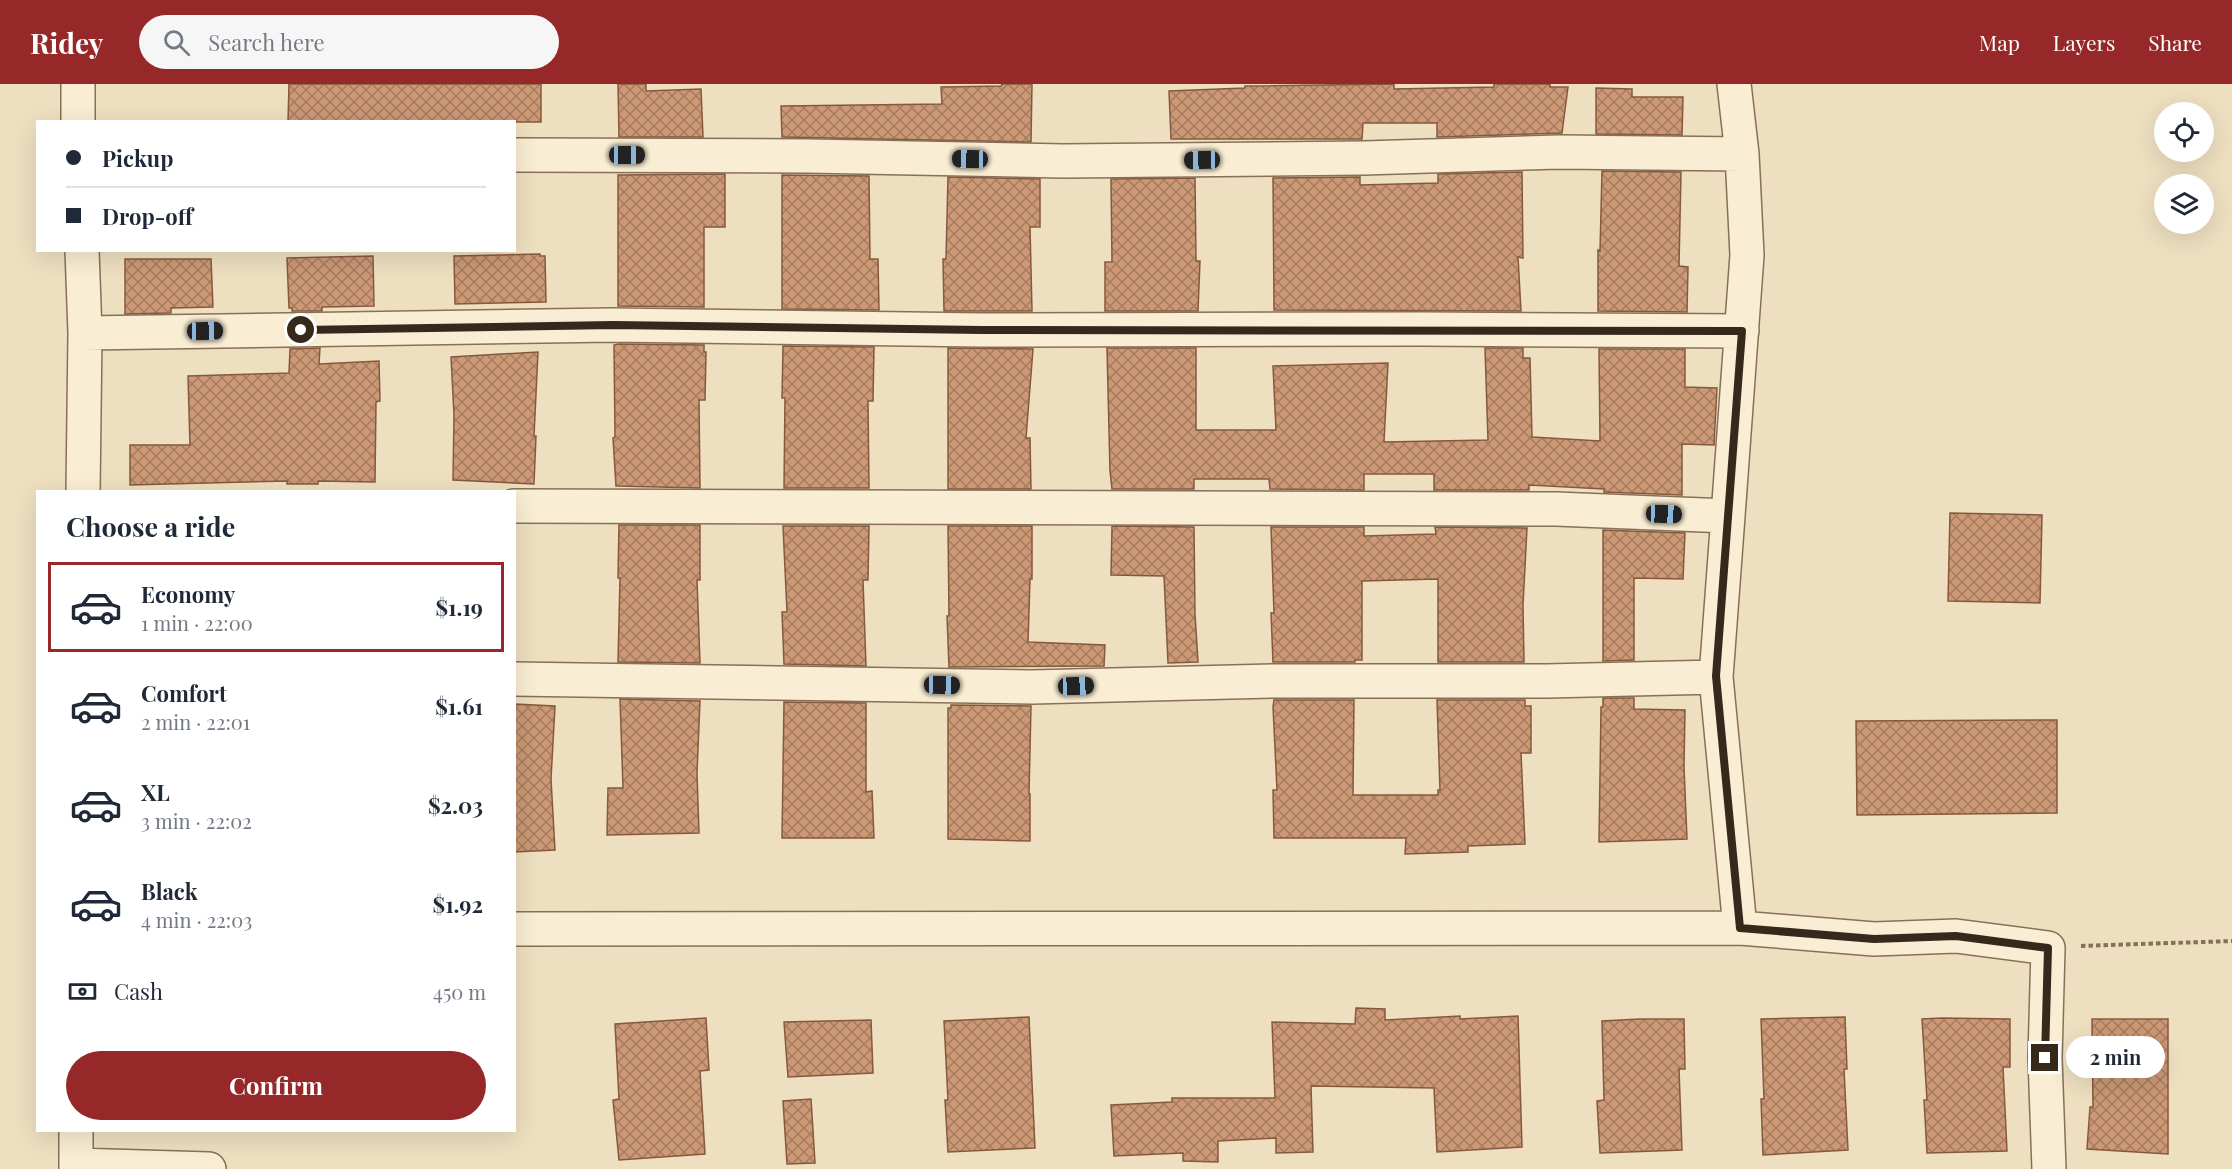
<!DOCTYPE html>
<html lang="en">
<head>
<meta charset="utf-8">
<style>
  :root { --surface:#fff; --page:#f6f6f7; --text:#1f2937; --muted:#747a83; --line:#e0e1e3; --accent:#96282a }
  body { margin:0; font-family:"Playfair Display",serif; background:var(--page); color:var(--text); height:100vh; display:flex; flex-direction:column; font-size:22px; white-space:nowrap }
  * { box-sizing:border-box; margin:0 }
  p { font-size:20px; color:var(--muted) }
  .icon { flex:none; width:33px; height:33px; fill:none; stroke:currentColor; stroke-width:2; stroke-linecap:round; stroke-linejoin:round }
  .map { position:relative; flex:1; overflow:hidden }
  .drawer { position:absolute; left:36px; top:406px; width:480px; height:642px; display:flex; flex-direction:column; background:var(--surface); border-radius:0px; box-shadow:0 6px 24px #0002 }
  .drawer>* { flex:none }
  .hud { position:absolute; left:36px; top:36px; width:480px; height:132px; border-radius:0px; box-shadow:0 6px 24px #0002; display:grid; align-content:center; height:132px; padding:0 30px; background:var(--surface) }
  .tools { position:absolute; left:2154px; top:18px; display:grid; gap:12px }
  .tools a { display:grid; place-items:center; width:60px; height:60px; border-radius:50%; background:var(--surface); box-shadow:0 6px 24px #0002; font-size:30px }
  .end { position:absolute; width:27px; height:27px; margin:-14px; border:8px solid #36291c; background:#fff; box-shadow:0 0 0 3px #fff }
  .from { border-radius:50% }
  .bubble { position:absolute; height:42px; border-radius:21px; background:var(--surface); box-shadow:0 6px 24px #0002; font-size:20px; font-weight:700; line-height:42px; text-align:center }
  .car { position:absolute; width:18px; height:36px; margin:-18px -9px; border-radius:8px; box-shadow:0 0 4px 2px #0007; background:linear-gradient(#222 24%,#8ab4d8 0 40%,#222 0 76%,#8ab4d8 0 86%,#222 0) }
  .hud b { display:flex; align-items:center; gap:21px; height:57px; font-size:22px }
  .hud b+b { border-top:2px solid var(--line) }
  .hud i { width:15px; height:15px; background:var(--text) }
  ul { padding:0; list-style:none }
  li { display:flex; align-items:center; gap:18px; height:90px; margin:0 12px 9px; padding:0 18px; border:3px solid transparent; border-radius:0px }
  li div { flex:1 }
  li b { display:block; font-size:22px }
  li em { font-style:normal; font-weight:700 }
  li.active { border-color:var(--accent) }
  li>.icon { width:54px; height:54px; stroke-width:1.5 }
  h2 { padding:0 30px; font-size:27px; line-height:72px }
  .pay { display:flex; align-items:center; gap:15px; height:66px; padding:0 30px; font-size:22px }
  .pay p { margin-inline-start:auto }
  .action { display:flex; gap:12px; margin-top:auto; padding:12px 30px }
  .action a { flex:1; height:69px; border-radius:36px; background:var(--accent); color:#fff; font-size:24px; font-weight:700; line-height:69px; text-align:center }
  header { display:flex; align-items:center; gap:36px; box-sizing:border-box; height:84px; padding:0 30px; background:var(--accent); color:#fff }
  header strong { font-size:28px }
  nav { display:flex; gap:33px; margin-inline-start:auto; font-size:21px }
  .search { width:420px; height:54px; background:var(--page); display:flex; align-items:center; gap:15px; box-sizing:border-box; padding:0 21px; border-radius:33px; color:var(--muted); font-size:22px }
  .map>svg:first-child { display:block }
</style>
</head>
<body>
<header>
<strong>Ridey</strong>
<div class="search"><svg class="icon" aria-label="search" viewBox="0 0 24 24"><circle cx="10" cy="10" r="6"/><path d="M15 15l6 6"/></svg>Search here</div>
<nav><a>Map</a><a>Layers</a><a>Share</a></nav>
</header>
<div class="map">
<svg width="2232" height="1085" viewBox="0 0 2232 1085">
  <defs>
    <pattern id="building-cross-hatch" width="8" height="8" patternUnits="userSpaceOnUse" patternTransform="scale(1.5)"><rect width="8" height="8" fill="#cc9875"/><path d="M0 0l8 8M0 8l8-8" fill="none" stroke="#a67c5f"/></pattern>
  </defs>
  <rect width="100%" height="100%" fill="#eedfc0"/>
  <!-- building -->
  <path fill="url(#building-cross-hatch)" stroke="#86593e" stroke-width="1.5" d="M 289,0 L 541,0 L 541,38 L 288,38 Z
    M 618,0 L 646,0 L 646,7 L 701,5 L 703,53 L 619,53 Z
    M 1002,0 L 1032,0 L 1031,58 L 782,53 L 781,22 L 942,20 L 941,3 L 1001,2 Z
    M 1394,0 L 1394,5 L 1494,3 L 1494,0 L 1550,0 L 1550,3 L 1568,3 L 1562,49 L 1437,53 L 1437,39 L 1363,39 L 1362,55 L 1171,55 L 1169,7 L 1245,4 L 1245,2 Z
    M 1596,4 L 1632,5 L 1632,13 L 1683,13 L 1682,51 L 1596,50 Z
    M 1602,87 L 1681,88 L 1679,182 L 1688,183 L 1687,228 L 1598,227 L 1598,166 L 1600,167 Z
    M 1522,88 L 1523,174 L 1518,173 L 1521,227 L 1274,226 L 1273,94 L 1360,93 L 1360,101 L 1438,99 L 1438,90 Z
    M 725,90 L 725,143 L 704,143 L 704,223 L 618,222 L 618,91 Z
    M 782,91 L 869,92 L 870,175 L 878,175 L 879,226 L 782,225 Z
    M 948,93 L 1040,95 L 1040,143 L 1030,143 L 1032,227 L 944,227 L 943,175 L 946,175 Z
    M 1195,94 L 1196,177 L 1200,177 L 1198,227 L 1105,227 L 1105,178 L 1112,178 L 1111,95 Z
    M 540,170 L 540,172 L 545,172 L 546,218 L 455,220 L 454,172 Z
    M 373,172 L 374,222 L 322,223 L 322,227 L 292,227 L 292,224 L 289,224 L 287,174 Z
    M 125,175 L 211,175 L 213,223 L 171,224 L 171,229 L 125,230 Z
    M 618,260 L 704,261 L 704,268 L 706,268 L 705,316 L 699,316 L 700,404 L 616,402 L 613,354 L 615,353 L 614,261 Z
    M 783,262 L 874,263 L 873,317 L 868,317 L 869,404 L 784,404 L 785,314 L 782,314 Z
    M 320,264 L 319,280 L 379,277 L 380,317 L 376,318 L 375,398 L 318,397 L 318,400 L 287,400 L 287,397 L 130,401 L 130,361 L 190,361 L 188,292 L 289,289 L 290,265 Z
    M 948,264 L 1033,265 L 1026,354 L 1030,354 L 1031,405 L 948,405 Z
    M 1107,264 L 1196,264 L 1196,346 L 1276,346 L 1273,282 L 1388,279 L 1384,358 L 1488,356 L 1485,264 L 1523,264 L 1523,274 L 1530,274 L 1532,353 L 1600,357 L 1599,265 L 1685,265 L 1685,303 L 1717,304 L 1714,361 L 1682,360 L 1682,411 L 1604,408 L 1604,405 L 1529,401 L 1529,406 L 1434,406 L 1434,390 L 1364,390 L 1364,406 L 1270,405 L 1269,395 L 1194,395 L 1194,405 L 1112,405 L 1110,387 Z
    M 538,268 L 534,352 L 536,352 L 534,400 L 453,396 L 454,331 L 451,273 Z
    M 1950,429 L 2042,431 L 2040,519 L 1948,517 Z
    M 619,441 L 700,441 L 700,496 L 697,496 L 700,579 L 618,578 L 620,494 L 618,494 Z
    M 783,442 L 869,442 L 868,496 L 863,496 L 866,582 L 784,580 L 782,528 L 787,528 Z
    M 948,442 L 1032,442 L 1032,495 L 1030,495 L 1028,558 L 1105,561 L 1104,582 L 949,583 L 947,532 L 949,532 Z
    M 1112,442 L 1194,443 L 1195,530 L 1198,578 L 1168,579 L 1164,492 L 1111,491 Z
    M 1271,443 L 1364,443 L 1364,452 L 1436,450 L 1435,443 L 1527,444 L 1523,521 L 1524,578 L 1438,578 L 1438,495 L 1362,497 L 1362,576 L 1355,576 L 1355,578 L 1273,578 L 1271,529 L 1274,529 Z
    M 1603,446 L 1685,449 L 1683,495 L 1634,494 L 1634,576 L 1603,577 Z
    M 1603,614 L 1634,614 L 1634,625 L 1685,626 L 1684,683 L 1687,755 L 1599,758 L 1601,623 L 1603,623 Z
    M 620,615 L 700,617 L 697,689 L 699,749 L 607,751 L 608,704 L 623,704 Z
    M 1274,616 L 1354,616 L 1353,711 L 1438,711 L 1438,706 L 1440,706 L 1437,616 L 1525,616 L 1525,622 L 1531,622 L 1531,669 L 1521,669 L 1525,760 L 1468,762 L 1468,768 L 1405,770 L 1406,754 L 1274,754 L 1273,706 L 1277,706 L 1273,623 Z
    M 784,618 L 866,619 L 866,708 L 872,707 L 874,754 L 782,754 Z
    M 514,620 L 555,622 L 551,695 L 555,766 L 514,768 Z
    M 951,621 L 1031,622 L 1029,710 L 1030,710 L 1030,757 L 948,755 L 948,624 L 951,624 Z
    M 2057,636 L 2057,729 L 1857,731 L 1856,637 Z
    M 1356,924 L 1385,925 L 1385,936 L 1460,932 L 1460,935 L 1518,932 L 1522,1063 L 1437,1068 L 1434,1004 L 1311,1002 L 1313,1068 L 1276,1069 L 1276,1054 L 1218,1057 L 1218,1078 L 1183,1077 L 1183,1069 L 1114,1072 L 1111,1021 L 1172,1018 L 1172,1014 L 1275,1014 L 1272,938 L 1355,940 Z
    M 1029,933 L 1035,1064 L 948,1068 L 945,1016 L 948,1016 L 944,937 Z
    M 1845,933 L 1847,985 L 1844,985 L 1848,1066 L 1763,1071 L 1761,1015 L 1764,1015 L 1761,935 Z
    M 706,934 L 709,986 L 700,987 L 705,1070 L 619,1076 L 613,1016 L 619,1015 L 615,940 Z
    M 1942,934 L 2010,935 L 2010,983 L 2003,983 L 2007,1067 L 1927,1069 L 1924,1016 L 1927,1016 L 1922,935 Z
    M 1640,935 L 1684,935 L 1685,985 L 1679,985 L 1682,1066 L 1600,1069 L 1597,1017 L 1604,1016 L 1602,937 Z
    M 2092,935 L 2168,935 L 2168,1070 L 2087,1065 L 2090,1023 L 2093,1023 Z
    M 871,936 L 873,989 L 788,993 L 784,938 Z
    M 811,1015 L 815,1079 L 787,1080 L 783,1017 Z"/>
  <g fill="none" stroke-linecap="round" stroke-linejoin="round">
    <!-- street casing -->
    <g stroke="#877058" stroke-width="36">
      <path id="street" d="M 78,0 L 78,38
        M 514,71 L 808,72 L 1063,77 L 1364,74 L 1559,68 L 1742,70
        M 82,166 L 85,249 L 83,408
        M 85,249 L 613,241 L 982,246 L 1422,245 L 1742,247
        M 514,422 L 1556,425 L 1728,432 L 1716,593
        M 1728,432 L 1747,171 L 1742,70 L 1734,0
        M 514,595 L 1032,603 L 1274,597 L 1547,597 L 1716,593 L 1740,844
        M 514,845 L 1740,844 L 1874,855 L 1956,852 L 2048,864 L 2045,974 L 2049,1085
        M 76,1081 L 209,1085
        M 76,1085 L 76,1047"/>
    </g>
    <!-- path -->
    <path stroke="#877058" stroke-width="4" stroke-dasharray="4.5 3" stroke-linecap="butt" d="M 2081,862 L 2232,857"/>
    <!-- street -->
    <use href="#street" stroke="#f9edd3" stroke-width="33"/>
  </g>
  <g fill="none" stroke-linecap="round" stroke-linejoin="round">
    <!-- route -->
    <path stroke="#36291c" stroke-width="8" d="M 301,246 L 613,241 L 982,246 L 1742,247 L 1716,592 L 1740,844 L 1874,855 L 1956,852 L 2048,864 L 2045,974"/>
  </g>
</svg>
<div class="tools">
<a><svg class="icon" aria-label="locate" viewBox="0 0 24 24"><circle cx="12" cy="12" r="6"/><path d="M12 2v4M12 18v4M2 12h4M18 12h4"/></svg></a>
<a><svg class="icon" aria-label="layers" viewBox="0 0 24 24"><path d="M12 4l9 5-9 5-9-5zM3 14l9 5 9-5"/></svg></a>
</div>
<i class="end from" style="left:301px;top:246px"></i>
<i class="end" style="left:2045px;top:974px"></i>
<div class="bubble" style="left:2066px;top:952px;width:99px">2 min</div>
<i class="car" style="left:627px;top:71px;rotate:90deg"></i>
<i class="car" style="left:970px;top:75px;rotate:271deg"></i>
<i class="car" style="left:1202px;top:76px;rotate:269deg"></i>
<i class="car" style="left:205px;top:247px;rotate:89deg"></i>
<i class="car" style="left:1664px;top:430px;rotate:92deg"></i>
<i class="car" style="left:942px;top:601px;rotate:91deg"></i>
<i class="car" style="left:1076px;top:602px;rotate:88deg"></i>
<div class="hud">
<b><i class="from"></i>Pickup</b>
<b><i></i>Drop-off</b>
</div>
<section class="drawer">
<h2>Choose a ride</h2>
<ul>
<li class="active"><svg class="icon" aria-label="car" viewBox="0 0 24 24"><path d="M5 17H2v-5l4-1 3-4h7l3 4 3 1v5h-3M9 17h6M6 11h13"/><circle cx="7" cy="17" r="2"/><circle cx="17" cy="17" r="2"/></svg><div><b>Economy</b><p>1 min · 22:00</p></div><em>$1.19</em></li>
<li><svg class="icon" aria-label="car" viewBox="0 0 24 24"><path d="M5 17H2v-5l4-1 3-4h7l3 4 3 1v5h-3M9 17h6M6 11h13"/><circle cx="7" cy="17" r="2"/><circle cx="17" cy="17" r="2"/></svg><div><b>Comfort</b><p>2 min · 22:01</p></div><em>$1.61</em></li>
<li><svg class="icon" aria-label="car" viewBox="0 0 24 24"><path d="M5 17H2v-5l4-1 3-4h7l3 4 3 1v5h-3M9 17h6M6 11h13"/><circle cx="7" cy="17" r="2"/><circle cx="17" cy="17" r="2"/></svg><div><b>XL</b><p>3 min · 22:02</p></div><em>$2.03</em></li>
<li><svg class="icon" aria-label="car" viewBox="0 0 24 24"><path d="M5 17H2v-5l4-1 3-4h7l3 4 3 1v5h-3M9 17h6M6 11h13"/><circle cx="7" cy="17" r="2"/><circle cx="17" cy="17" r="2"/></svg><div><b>Black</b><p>4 min · 22:03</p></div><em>$1.92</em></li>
</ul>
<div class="pay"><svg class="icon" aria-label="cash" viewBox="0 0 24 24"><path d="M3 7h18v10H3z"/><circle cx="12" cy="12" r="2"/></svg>Cash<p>450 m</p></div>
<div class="action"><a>Confirm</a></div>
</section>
</div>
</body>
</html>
